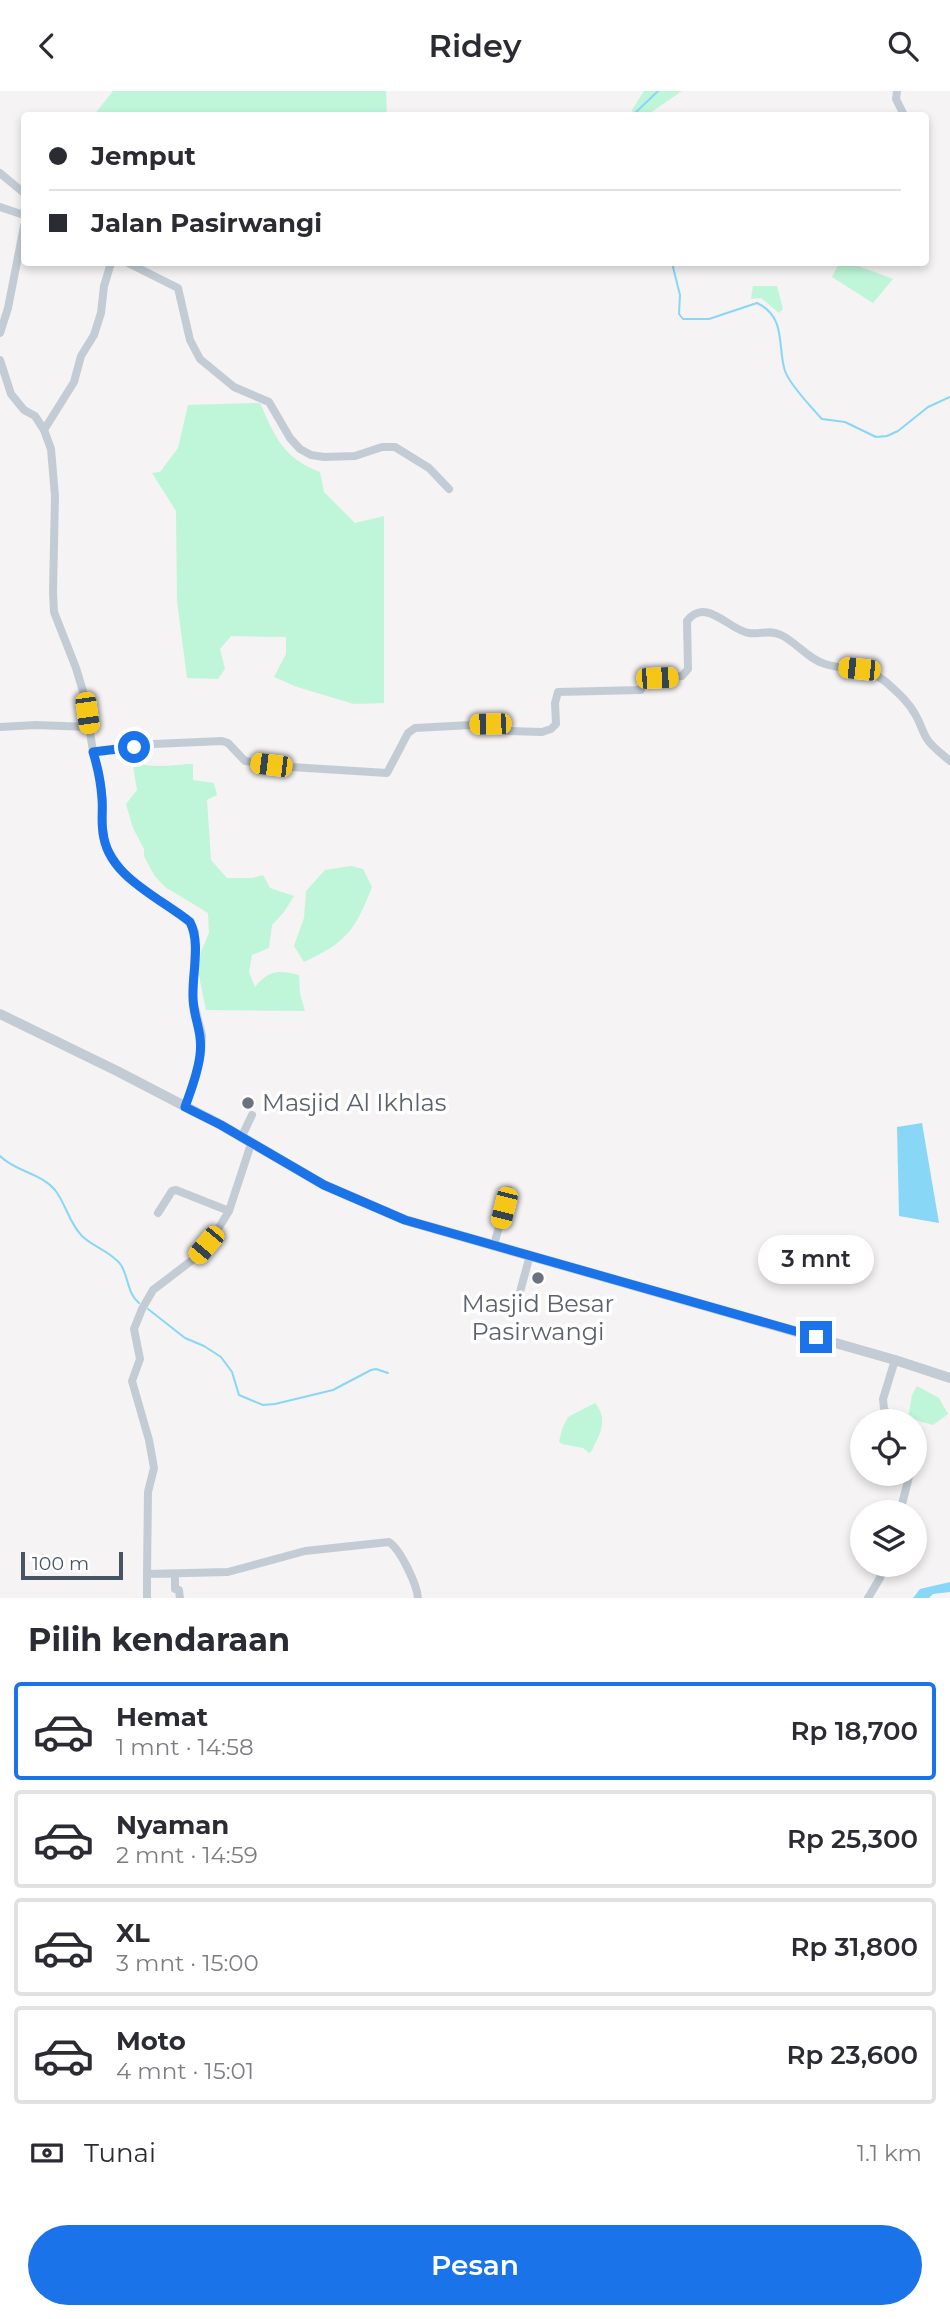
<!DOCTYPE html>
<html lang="id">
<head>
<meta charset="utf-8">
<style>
  :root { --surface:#fff; --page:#f7f7f7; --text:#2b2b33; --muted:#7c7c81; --line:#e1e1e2; --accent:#1a73e8 }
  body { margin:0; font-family:Montserrat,sans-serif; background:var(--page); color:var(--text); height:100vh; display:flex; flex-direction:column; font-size:26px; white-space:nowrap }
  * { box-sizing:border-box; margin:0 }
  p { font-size:23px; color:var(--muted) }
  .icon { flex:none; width:38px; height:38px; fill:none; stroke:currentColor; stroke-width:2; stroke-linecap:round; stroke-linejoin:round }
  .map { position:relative; height:1507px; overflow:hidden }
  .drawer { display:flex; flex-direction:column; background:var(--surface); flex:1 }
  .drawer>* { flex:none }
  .banner { position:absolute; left:21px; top:21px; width:908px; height:154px; border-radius:7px; box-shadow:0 4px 10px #0003; display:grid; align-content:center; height:154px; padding:0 28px; background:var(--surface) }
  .fabs { position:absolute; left:850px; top:1318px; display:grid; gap:14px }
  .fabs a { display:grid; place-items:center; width:77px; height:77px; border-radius:50%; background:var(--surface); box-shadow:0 4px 10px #0003; font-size:35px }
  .scale { position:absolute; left:21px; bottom:18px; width:102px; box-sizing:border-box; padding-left:7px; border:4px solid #485463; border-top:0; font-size:19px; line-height:24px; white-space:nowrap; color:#485463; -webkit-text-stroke:5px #fff; paint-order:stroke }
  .end { position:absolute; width:32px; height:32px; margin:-16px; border:9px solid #1a73e8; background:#fff; box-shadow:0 0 0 4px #fff }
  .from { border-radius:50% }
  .bubble { position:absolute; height:49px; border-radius:24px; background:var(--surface); box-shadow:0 4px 10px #0003; font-size:23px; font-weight:600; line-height:49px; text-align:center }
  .car { position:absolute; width:21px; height:42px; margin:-21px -10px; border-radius:9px; box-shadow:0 0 5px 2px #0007; background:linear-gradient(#f5c518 24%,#345 0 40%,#f5c518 0 76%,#345 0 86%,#f5c518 0) }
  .banner b { display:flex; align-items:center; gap:24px; height:66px; font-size:26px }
  .banner b+b { border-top:2px solid var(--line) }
  .banner i { width:18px; height:18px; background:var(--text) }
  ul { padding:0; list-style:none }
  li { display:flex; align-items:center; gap:21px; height:98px; margin:0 14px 10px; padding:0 14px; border:4px solid var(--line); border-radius:7px }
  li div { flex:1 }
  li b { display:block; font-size:26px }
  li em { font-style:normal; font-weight:600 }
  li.active { border-color:var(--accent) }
  li>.icon { width:63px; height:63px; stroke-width:1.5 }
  h2 { padding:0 28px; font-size:32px; line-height:84px }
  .pay { display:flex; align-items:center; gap:18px; height:77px; padding:0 28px; font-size:26px }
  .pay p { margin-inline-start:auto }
  .button { display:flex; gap:14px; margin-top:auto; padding:14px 28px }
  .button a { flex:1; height:80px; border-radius:42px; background:var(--accent); color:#fff; font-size:28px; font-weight:600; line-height:80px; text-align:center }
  header { display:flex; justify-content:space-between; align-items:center; height:91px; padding:0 28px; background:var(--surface); font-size:32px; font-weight:600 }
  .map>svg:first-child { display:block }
</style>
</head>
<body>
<header><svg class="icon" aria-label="back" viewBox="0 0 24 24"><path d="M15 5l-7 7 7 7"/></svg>Ridey<svg class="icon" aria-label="search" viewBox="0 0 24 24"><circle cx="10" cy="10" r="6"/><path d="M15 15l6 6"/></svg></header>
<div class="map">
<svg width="950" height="1507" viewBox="0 0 950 1507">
  <rect width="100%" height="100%" fill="#f5f3f3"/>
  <!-- green -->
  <path fill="#bff5d8" d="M 113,0 L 386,0 L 387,24 L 94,24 Z
    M 644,0 L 682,0 L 647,24 L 633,24 L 632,19 Z
    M 839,172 L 850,172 L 893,188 L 873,212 L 832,186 Z
    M 753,195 L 777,195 L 783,218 L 779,222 L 761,207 L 751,208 Z
    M 260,312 C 275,346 283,367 320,381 L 324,401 L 355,432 L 384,425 L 384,612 L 354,613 L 297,596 L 274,586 L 286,563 L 286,546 L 231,545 L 220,558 L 225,578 L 218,588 L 187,587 L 177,510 L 176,420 L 152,382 L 160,381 L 178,357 L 188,314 Z
    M 132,668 C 146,680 175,673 193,673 L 193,689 L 214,692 L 217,704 L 207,709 L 211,769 L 227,787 L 252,787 L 263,784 L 270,797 L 294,805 L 284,821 L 272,834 L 269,857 L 252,864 L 249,881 L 255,896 C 269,879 278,879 299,884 L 300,903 L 305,920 L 206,919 L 198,880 L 201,861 L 209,842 L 208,822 L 165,796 L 154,784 L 144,765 L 144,758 L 133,737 L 126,713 L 137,699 Z
    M 351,775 L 363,778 L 372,796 C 355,839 347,851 304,871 L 294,855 L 304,827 L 306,800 L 325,779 Z
    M 917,1295 L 939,1307 L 948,1323 L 933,1334 L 908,1327 L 912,1304 Z
    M 595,1312 C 609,1329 600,1343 591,1361 L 589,1362 L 583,1357 L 562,1353 L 559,1351 L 562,1338 L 568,1326 Z"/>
  <!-- water -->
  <path fill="#88d7f6" d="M 922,1032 L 939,1132 L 899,1125 L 897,1036 Z
    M 950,1491 L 950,1501 L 933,1503 L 929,1507 L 913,1507 L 920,1498 Z"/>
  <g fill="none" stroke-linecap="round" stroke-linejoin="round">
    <!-- stream -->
    <path stroke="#88d7f6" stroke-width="2" d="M 633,24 L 658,0
      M 672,172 L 680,204 L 679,223 L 683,228 L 709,228 L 757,212 C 787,226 777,256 785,280 C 790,294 811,316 822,328 L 845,331 L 876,346 L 887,345 L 898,340 L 928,316 L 950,306
      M 0,1065 C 16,1081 41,1082 55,1099 C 66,1113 69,1132 82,1145 C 93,1156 112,1161 121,1174 C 129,1187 127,1202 139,1212
      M 148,1218 L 185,1247 L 204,1255 L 221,1266 L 232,1281 L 239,1304 L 263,1314 L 275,1313 L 333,1299 L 371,1279 L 376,1278 L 388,1282"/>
    <!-- minor -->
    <path stroke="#c3ccd5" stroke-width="8" d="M 897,0 L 896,8 L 904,24
      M 0,82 L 24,102
      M 0,116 L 24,124
      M 128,172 L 178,197 L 190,249 L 200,268 L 234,296 L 269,311 L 290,347 L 300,358 L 311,364 L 324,366 L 355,365 L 382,356 L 395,356 L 429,377 L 449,398
      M 0,242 L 8,217 L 24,135
      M 0,269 L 11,303 L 24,319 L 35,325 L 44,339 L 51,358 L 55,405 L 53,501 L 54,521 L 76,577 L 85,607 L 93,661 L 99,682 L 103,710 L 102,742 L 108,761 L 117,775 L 134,791 L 190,831 L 195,841 L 193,909 L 202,944 L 201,962 L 195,988 L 185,1016
      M 44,339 L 74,291 L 81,265 L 94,244 L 101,222 L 104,195 L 111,172
      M 0,636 L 36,634 L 89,636
      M 93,661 L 154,653 L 222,650 L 228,652 L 245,670 L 291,676 L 387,682 L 408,642 L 415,637 L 490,633 L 507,640 L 542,641 L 551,638 L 556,633 L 555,612 L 558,601 L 641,599 L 643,586 L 657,587 L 682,585 L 688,578 L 687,530 C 706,505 730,540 749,542 C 760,544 769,538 781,544 C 796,551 808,568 825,573 C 848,580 867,576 886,591 C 897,601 908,610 915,623 C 920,631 922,640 927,648 C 932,656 942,663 950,670
      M 241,1047 L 252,1024
      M 251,1053 L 229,1120 L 218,1138 L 195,1167 L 153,1199 L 142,1218 L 134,1238 L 140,1268 L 132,1290 L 149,1349 L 154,1377 L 148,1401 L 147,1483 L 228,1481 L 305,1460 L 389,1451 C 401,1459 417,1494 418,1507
      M 158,1122 L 172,1100 L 176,1099 L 229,1120
      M 494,1154 L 509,1099
      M 520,1201 L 530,1164
      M 893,1330 L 884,1318 L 883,1308 L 895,1269
      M 900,1421 L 910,1382
      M 175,1483 L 175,1498 L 179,1499 L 180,1507
      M 147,1507 L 147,1483
      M 868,1507 L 880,1487 L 883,1474"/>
    <!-- tertiary -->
    <path stroke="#c3ccd5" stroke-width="10" d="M 0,923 L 117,980 L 221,1034 L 324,1094 L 405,1129 L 895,1269 L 950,1287"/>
  </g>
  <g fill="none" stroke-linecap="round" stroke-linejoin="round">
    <!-- route -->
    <path stroke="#1a73e8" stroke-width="9" d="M 134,656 L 93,661 C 98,677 101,692 102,708 C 103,719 101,730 103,741 C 107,785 159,806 190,831 C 201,853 192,882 193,906 C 193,927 203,940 200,964 C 198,982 191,999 185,1016 L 221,1034 L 324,1094 L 405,1129 L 816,1246"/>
  </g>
  <!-- markers -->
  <g fill="#6b7280" stroke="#fff" stroke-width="2.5">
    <circle cx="248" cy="1012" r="7"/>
    <circle cx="538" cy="1187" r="7"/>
  </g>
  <g text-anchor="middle" stroke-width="7" stroke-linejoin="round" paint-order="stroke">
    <!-- worship labels -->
    <g font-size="24" fill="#5b616d" stroke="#fff" text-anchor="start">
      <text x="262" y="1020">Masjid Al Ikhlas</text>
      <text x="538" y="1221" text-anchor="middle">Masjid Besar<tspan x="538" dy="28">Pasirwangi</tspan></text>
    </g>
  </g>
</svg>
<div class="fabs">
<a><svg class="icon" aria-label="locate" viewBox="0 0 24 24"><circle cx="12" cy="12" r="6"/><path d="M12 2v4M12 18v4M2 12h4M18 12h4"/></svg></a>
<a><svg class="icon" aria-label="layers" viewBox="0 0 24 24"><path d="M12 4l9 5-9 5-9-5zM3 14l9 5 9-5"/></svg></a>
</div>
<div class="scale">100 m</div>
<i class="end from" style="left:134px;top:656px"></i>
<i class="end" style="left:816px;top:1246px"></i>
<div class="bubble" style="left:758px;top:1144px;width:116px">3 mnt</div>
<i class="car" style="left:859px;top:578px;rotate:276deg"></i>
<i class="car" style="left:657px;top:587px;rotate:88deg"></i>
<i class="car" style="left:87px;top:622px;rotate:172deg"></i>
<i class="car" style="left:490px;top:633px;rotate:269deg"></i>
<i class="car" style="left:271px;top:674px;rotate:277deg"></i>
<i class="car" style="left:504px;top:1117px;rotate:194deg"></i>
<i class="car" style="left:206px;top:1154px;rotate:220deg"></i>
<div class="banner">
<b><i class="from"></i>Jemput</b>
<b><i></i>Jalan Pasirwangi</b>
</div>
</div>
<section class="drawer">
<h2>Pilih kendaraan</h2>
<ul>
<li class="active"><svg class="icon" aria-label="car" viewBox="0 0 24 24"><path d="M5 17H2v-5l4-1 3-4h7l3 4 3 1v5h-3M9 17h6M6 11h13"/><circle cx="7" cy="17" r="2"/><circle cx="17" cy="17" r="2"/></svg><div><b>Hemat</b><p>1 mnt · 14:58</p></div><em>Rp 18,700</em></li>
<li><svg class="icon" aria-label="car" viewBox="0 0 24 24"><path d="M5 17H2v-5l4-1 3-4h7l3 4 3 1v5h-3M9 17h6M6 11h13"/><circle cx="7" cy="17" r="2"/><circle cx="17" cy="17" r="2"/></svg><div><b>Nyaman</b><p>2 mnt · 14:59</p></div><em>Rp 25,300</em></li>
<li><svg class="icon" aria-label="car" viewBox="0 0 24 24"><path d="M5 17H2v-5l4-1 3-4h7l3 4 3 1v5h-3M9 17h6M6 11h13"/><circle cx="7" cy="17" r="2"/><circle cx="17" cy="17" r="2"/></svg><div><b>XL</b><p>3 mnt · 15:00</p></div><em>Rp 31,800</em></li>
<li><svg class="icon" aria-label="car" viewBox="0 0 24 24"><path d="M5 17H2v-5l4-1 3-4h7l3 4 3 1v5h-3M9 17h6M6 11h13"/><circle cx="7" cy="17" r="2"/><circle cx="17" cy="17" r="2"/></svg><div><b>Moto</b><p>4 mnt · 15:01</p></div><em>Rp 23,600</em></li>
</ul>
<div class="pay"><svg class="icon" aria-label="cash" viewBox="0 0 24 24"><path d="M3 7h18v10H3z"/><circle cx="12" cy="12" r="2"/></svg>Tunai<p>1.1 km</p></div>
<div class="button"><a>Pesan</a></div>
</section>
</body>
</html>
